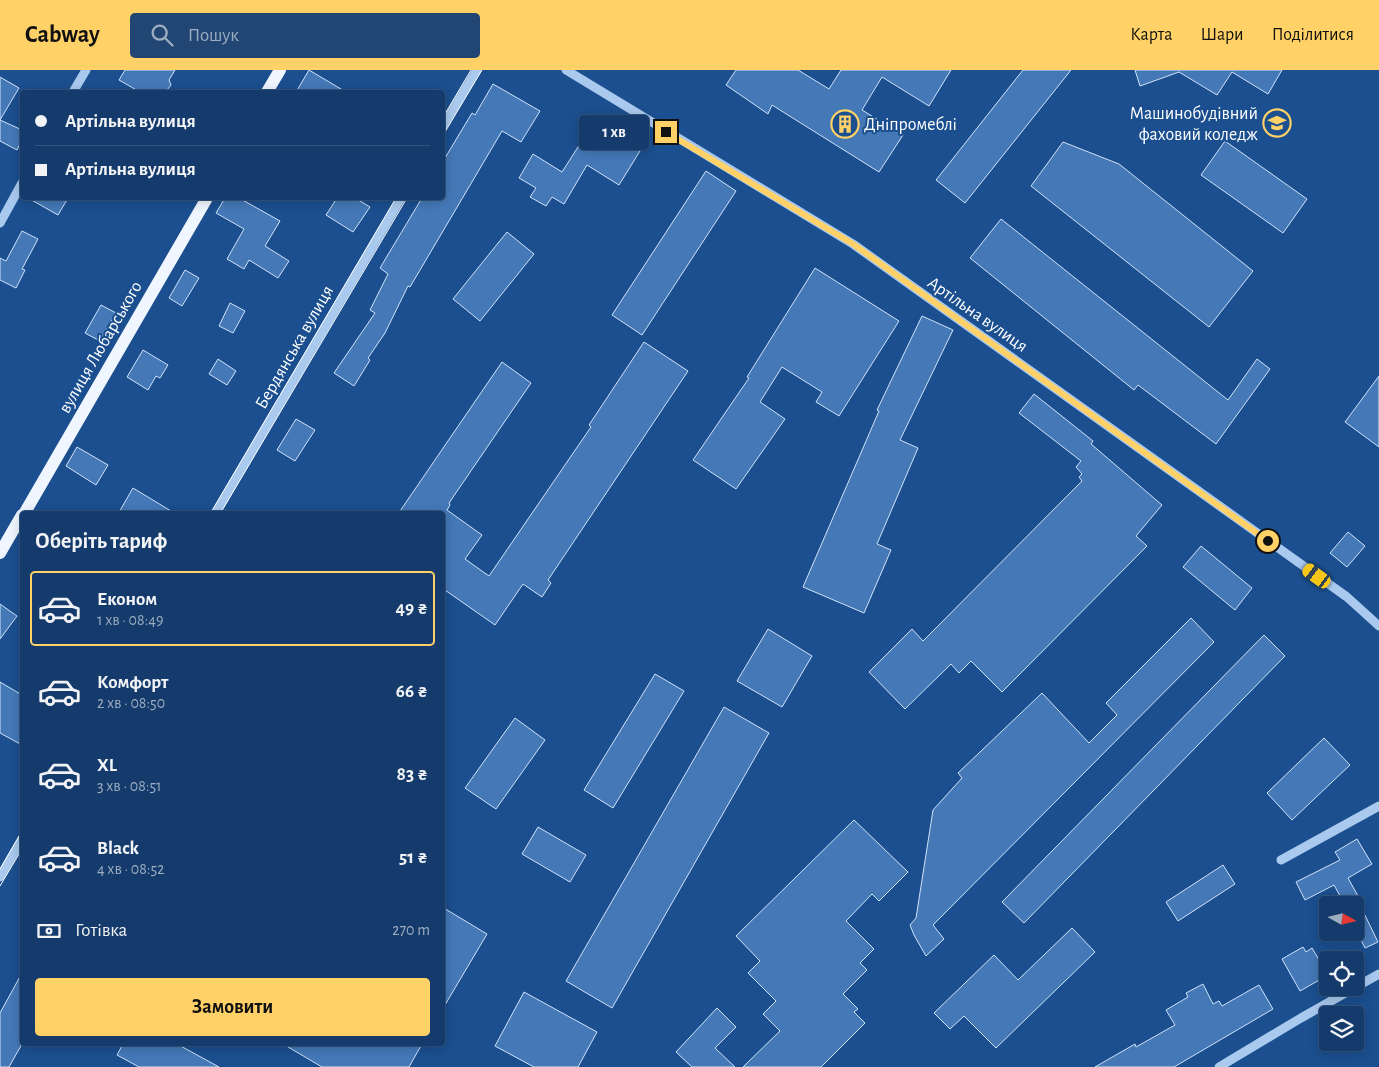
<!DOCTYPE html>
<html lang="uk">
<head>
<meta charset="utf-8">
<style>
  :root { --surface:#143b6b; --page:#214673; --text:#f1f3f6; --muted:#9dadc1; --line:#33557e; --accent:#ffd166 }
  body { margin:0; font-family:"Alegreya Sans",sans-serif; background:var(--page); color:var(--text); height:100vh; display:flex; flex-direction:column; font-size:19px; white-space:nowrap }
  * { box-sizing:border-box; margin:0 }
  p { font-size:16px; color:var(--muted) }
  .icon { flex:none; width:28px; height:28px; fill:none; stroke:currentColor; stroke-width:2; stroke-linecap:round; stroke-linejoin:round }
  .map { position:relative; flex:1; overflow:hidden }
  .drawer { position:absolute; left:20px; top:441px; width:425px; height:535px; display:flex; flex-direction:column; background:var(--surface); border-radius:5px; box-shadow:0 2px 12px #0003,0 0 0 1px var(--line) }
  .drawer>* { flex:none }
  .guide { position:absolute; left:20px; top:20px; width:425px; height:110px; border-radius:5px; box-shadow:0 2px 12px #0003,0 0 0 1px var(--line); display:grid; align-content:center; height:110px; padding:0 15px; background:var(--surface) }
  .needle { width:32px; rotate:98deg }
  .tools { position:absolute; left:1319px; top:826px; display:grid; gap:10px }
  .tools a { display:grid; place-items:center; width:45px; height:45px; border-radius:5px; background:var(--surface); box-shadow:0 2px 12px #0003,0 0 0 1px var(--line); font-size:25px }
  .end { position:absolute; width:22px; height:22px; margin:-11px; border:6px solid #ffd166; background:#111; box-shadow:0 0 0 2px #111 }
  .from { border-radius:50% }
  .bubble { position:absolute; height:35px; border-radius:5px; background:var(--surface); box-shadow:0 2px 12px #0003,0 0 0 1px var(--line); font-size:16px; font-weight:700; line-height:35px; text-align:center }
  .car { position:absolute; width:15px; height:30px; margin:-15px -8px; border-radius:6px; box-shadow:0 0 4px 1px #0007; background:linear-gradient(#f5c518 24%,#345 0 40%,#f5c518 0 76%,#345 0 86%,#f5c518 0) }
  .guide b { display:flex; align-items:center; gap:18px; height:48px; font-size:19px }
  .guide b+b { border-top:1px solid var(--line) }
  .guide i { width:12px; height:12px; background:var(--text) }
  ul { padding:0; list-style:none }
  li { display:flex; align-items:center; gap:15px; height:75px; margin:0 10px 8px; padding:0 5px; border:2px solid transparent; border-radius:5px }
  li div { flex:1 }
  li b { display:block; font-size:19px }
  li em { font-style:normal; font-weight:700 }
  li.current { border-color:var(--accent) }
  li>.icon { width:45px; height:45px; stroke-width:1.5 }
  h2 { padding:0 15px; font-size:22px; line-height:60px }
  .pay { display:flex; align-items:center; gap:12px; height:55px; padding:0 15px; font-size:19px }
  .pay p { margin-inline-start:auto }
  .cta { display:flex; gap:10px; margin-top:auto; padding:10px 15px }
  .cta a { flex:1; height:58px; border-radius:5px; background:var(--accent); color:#111; font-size:20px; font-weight:700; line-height:58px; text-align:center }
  header { display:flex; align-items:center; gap:30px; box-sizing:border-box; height:70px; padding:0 25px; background:var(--accent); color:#111 }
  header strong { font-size:24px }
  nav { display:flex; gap:28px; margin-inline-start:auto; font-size:18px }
  .search { width:350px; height:45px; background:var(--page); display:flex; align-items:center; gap:12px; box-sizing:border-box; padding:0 18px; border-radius:5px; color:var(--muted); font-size:19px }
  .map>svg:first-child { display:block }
</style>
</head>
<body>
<header>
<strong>Cabway</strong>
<div class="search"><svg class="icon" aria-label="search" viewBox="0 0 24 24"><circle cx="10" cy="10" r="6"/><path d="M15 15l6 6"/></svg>Пошук</div>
<nav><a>Карта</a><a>Шари</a><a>Поділитися</a></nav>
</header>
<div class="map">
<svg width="1379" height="997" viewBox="0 0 1379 997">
  <rect width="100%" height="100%" fill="#1b4f8f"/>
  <!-- building -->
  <path fill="#4478b7" stroke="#cfe3fa" d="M 125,0 L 175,0 L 169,10 L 171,15 L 167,20 L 163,20 L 161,22 L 140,22 L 119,10 Z
    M 309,0 L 346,22 L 296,22 Z
    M 736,0 L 798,0 L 829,19 L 841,0 L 951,0 L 929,36 L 882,7 L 862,40 L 903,65 L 879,102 L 772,35 L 768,44 L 726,15 Z
    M 1023,0 L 1071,0 L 965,133 L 936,110 Z
    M 1135,0 L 1282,0 L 1268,24 L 1232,2 L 1217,25 L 1179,2 L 1140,16 Z
    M 0,7 L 19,18 L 0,50 L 22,60 L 22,70 L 17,80 L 0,71 Z
    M 493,14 L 540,41 L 521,72 L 502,61 L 410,217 L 408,216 L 385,263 L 368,288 L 370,290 L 354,316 L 334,303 L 375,243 L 370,240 L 388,204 L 380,198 L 422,128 L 442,128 L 442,93 L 472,43 L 475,45 Z
    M 594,52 L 640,81 L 619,115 L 587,95 L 564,134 L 552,127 L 546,136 L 530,127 L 536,118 L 519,108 L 533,84 L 562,102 Z
    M 1225,71 L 1307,129 L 1283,163 L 1201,105 Z
    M 1063,72 L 1119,94 L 1253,201 L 1209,257 L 1031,116 Z
    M 706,101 L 736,121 L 642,265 L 612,245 Z
    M 28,128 L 68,128 L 58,145 Z
    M 225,128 L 239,128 L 280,151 L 265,176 L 289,191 L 278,208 L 249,190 L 244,199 L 227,189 L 244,159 L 216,143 Z
    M 337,128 L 355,128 L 370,137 L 353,162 L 326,145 Z
    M 1001,149 L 1228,330 L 1257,289 L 1270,299 L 1216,374 L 1138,315 L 1134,320 L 970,188 Z
    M 22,161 L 38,169 L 22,199 L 25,200 L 16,218 L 0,210 L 0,188 L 6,191 Z
    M 507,162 L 534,184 L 480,251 L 453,229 Z
    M 815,198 L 899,251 L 839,346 L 816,332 L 822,322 L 782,297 L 760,332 L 785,349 L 736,419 L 693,390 L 749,308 L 747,307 Z
    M 185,200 L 199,208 L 182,236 L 169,228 Z
    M 230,233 L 245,241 L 233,263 L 219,256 Z
    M 101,235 L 116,243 L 100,271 L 85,263 Z
    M 922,246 L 953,260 L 900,370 L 918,378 L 877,474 L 891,480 L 864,543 L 803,517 L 879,341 L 877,340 Z
    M 644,272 L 688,301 L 548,510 L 551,513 L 542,527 L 523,514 L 495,555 L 442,518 L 442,444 L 398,444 L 502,292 L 531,313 L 449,433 L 450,435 L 447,440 L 482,465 L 465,489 L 489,506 L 591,357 L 589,355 Z
    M 143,280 L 168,295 L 160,308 L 156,306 L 148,320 L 127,307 Z
    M 218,289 L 236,301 L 227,315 L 209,304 Z
    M 1379,306 L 1379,377 L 1345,352 Z
    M 1034,324 L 1093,371 L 1091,374 L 1162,435 L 1136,466 L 1147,476 L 1002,622 L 971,591 L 959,603 L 951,594 L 905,639 L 869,602 L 912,559 L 923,571 L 1082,411 L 1079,407 L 1082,404 L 1076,397 L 1081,391 L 1019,343 Z
    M 296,349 L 315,360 L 295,391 L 277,380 Z
    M 77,377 L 108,395 L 96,415 L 66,396 Z
    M 133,418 L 176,444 L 118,444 Z
    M 1348,462 L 1365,476 L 1347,497 L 1330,483 Z
    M 1201,476 L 1252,518 L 1235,540 L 1183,497 Z
    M 0,534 L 17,546 L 0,569 Z
    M 1191,548 L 1214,572 L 933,855 L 944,869 L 926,886 L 914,865 L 910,855 L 916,848 L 933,740 L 962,708 L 958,703 L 1042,623 L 1089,673 L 1117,645 L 1106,633 Z
    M 768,559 L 812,586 L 782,637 L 737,611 Z
    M 1264,565 L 1285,586 L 1024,853 L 1002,832 Z
    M 655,604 L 684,621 L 613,738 L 584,720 Z
    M 0,612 L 22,625 L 22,675 L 0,663 Z
    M 724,637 L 769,663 L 612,938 L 566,911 Z
    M 515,648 L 545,670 L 496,739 L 465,718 Z
    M 1324,668 L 1350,695 L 1292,750 L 1267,723 Z
    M 854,750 L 908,802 L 879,831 L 872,824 L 846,851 L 874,879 L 860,893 L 867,900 L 843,924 L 858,939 L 854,942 L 865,953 L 821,997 L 743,997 L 780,961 L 763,944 L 776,931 L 748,903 L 760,891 L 736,866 Z
    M 538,757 L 586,785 L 570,812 L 522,784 Z
    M 1357,769 L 1372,794 L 1348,808 L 1363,835 L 1360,835 L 1378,872 L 1365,878 L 1355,858 L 1355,835 L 1345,835 L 1334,815 L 1305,830 L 1296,812 L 1340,790 L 1335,782 Z
    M 1223,795 L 1235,814 L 1178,851 L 1166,832 Z
    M 442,837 L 487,864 L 442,940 Z
    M 1072,858 L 1095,882 L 996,978 L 964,946 L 950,959 L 934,943 L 994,885 L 1018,910 Z
    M 1303,877 L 1306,882 L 1312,878 L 1328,905 L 1300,921 L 1282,889 Z
    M 22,903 L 22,974 L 9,997 L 0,997 L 0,943 Z
    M 1203,914 L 1213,934 L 1219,931 L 1222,936 L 1259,915 L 1273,939 L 1174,997 L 1095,997 L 1135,974 L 1136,977 L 1175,955 L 1166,940 L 1188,927 L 1186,923 Z
    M 524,922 L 597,962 L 578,997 L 534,997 L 495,976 Z
    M 717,938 L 736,957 L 715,978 L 735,997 L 692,997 L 676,982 Z
    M 123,974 L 177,974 L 219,997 L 139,997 L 117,985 Z
    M 283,974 L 422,974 L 409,997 L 322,997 Z"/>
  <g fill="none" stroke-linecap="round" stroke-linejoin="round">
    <!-- minor -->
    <path stroke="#a9c9ee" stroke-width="9" d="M 566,0 L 853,174 L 1347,527 L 1379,556
      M 73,22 L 86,0
      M 442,58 L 477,0
      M 0,153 L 22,113
      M 215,444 L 401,128
      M 1281,790 L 1379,736
      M 0,807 L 22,769
      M 1219,997 L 1301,948 L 1379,904"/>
    <!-- major -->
    <path stroke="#f0f6ff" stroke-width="12" d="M 267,22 L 280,0
      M 24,444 L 207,128
      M 0,483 L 22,445"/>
    <!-- tram -->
    <path stroke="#fff" stroke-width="1" d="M 442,49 L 471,0
      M 442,67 L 482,0
      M 210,444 L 396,128
      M 220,444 L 407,128
      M 0,799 L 22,761
      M 0,816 L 22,779"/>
  </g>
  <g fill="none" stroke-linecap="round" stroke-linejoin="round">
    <!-- route -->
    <path stroke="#ffd166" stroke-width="6" d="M 666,62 L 853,174 L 1268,471"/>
  </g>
  <!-- icons -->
  <defs>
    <g id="university-ring" transform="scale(1.4375)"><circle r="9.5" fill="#1b4f8f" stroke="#ffd166" stroke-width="1.5"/><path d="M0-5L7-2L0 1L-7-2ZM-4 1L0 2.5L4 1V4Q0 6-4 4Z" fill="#ffd166"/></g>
    <g id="building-ring" transform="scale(1.4375)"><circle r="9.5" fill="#1b4f8f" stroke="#ffd166" stroke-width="1.5"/><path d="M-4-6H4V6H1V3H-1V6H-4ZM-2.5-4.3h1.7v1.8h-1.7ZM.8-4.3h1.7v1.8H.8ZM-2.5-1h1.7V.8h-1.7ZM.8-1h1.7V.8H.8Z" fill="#ffd166"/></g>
  </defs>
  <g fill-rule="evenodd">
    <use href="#university-ring" x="1277" y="53"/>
    <use href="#building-ring" x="845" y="54"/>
  </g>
  <g text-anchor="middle" stroke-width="4" stroke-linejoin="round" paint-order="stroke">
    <!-- poi labels -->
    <g font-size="18" fill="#fff" stroke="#1b4f8f" text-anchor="end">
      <text x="1258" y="49">Машинобудівний<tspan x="1258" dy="21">фаховий коледж</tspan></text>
      <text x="864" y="60" text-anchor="start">Дніпромеблі</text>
    </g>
    <!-- street labels -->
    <g font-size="18" fill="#fff" stroke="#1b4f8f">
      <text transform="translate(978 244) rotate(35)" y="6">Артільна вулиця</text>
      <text transform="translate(100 277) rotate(-60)" y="6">вулиця Любарського</text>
      <text transform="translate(294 277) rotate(-60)" y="6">Бердянська вулиця</text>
    </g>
  </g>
</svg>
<div class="tools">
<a><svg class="needle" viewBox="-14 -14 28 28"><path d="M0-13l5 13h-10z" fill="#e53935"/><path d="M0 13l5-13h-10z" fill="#9dadc1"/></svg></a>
<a><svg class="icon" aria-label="locate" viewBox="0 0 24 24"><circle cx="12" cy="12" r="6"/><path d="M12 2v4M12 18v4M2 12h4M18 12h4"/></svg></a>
<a><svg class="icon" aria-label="layers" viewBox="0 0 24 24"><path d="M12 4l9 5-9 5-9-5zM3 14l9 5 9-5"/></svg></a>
</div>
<i class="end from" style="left:1268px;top:471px"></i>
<i class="end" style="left:666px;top:62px"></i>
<div class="bubble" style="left:579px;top:45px;width:70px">1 хв</div>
<i class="car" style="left:1317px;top:506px;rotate:306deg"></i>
<div class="guide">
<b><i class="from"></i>Артільна вулиця</b>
<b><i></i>Артільна вулиця</b>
</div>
<section class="drawer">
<h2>Оберіть тариф</h2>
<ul>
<li class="current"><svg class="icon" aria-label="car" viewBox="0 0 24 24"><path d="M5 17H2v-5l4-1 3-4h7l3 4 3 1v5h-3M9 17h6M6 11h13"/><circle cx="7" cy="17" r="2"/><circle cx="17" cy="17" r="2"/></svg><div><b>Економ</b><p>1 хв · 08:49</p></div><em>49 ₴</em></li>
<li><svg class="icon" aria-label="car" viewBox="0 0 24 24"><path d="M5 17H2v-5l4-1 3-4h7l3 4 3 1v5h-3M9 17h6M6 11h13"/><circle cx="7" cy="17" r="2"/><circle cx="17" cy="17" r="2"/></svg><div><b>Комфорт</b><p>2 хв · 08:50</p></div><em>66 ₴</em></li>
<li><svg class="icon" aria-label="car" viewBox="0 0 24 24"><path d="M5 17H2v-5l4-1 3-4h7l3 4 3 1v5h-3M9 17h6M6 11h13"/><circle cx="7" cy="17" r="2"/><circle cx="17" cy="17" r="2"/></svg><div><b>XL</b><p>3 хв · 08:51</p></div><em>83 ₴</em></li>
<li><svg class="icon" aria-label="car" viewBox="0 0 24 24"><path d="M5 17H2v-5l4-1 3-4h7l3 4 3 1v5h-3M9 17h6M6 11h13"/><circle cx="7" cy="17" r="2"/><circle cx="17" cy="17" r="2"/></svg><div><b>Black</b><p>4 хв · 08:52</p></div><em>51 ₴</em></li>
</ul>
<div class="pay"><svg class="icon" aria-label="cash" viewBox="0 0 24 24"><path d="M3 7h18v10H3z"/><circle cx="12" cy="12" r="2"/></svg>Готівка<p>270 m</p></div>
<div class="cta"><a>Замовити</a></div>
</section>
</div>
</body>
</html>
